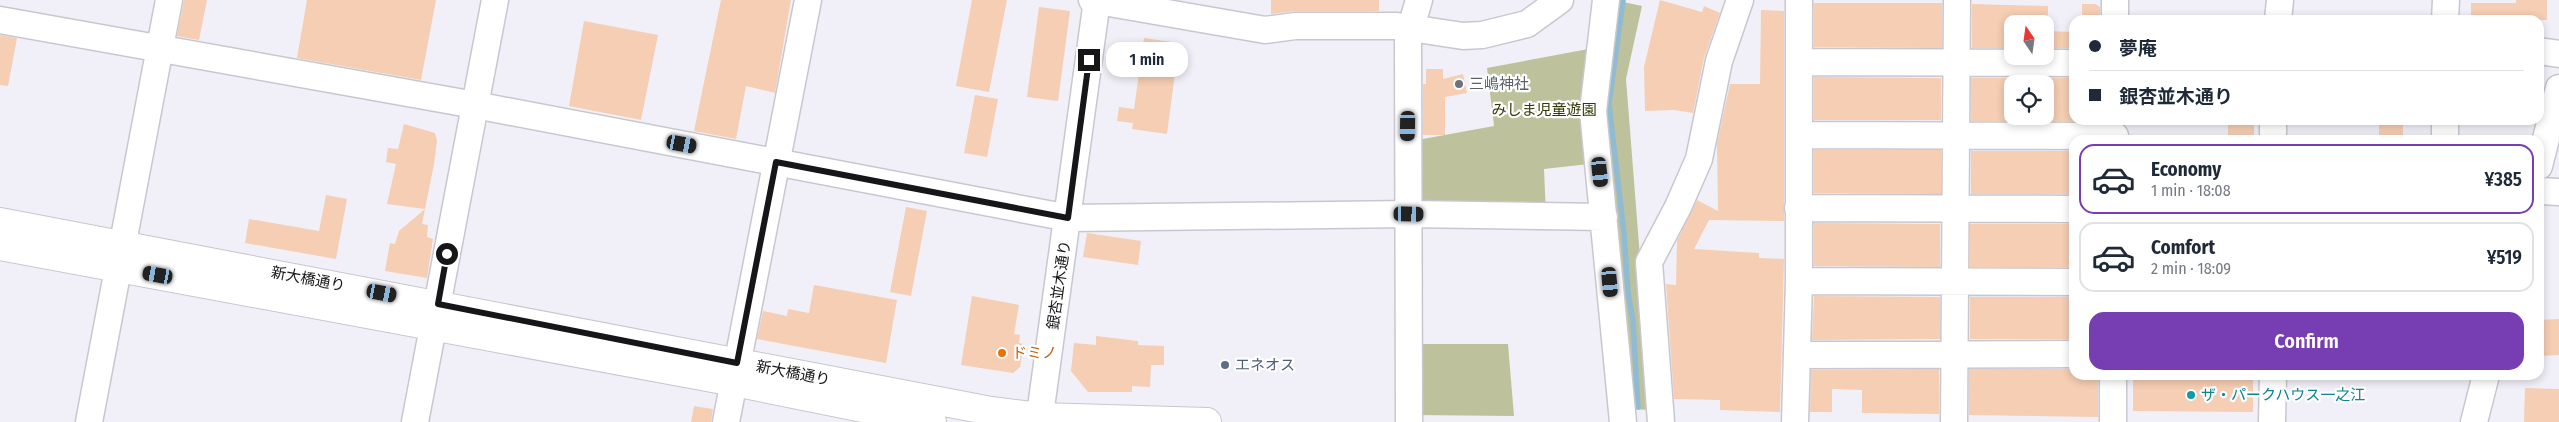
<!DOCTYPE html>
<html lang="en">
<head>
<meta charset="utf-8">
<style>
  :root { --surface:#fff; --page:#f2f2f3; --text:#1f2937; --muted:#747a83; --line:#e0e1e3; --accent:#773db3 }
  body { margin:0; font-family:"Fira Sans Condensed","Noto Sans JP",sans-serif; background:var(--page); color:var(--text); height:100vh; display:flex; flex-direction:column; font-size:19px; white-space:nowrap }
  * { box-sizing:border-box; margin:0 }
  p { font-size:16px; color:var(--muted) }
  .icon { flex:none; width:28px; height:28px; fill:none; stroke:currentColor; stroke-width:2; stroke-linecap:round; stroke-linejoin:round }
  .map { position:relative; flex:1; overflow:hidden }
  .side { position:absolute; left:2069px; top:135px; width:475px; height:245px; display:flex; flex-direction:column; background:var(--surface); border-radius:15px; box-shadow:0 2px 8px #0003 }
  .side>* { flex:none }
  .guide { position:absolute; left:2069px; top:15px; width:475px; height:110px; border-radius:15px; box-shadow:0 2px 8px #0003; display:grid; align-content:center; height:110px; padding:0 20px; background:var(--surface) }
  .needle { width:32px; rotate:347deg }
  .fabs { position:absolute; left:2004px; top:15px; display:grid; gap:10px }
  .fabs a { display:grid; place-items:center; width:50px; height:50px; border-radius:10px; background:var(--surface); box-shadow:0 2px 8px #0003; font-size:25px }
  .end { position:absolute; width:22px; height:22px; margin:-11px; border:6px solid #161518; background:#fff; box-shadow:0 0 0 2px #fff }
  .from { border-radius:50% }
  .bubble { position:absolute; height:35px; border-radius:15px; background:var(--surface); box-shadow:0 2px 8px #0003; font-size:16px; font-weight:600; line-height:35px; text-align:center }
  .car { position:absolute; width:15px; height:30px; margin:-15px -8px; border-radius:6px; box-shadow:0 0 4px 1px #0007; background:linear-gradient(#222 24%,#8ab4d8 0 40%,#222 0 76%,#8ab4d8 0 86%,#222 0) }
  .guide b { display:flex; align-items:center; gap:18px; height:48px; font-size:19px }
  .guide b+b { border-top:1px solid var(--line) }
  .guide i { width:12px; height:12px; background:var(--text) }
  ul { padding:9px 0 0; list-style:none }
  li { display:flex; align-items:center; gap:15px; height:70px; margin:0 10px 8px; padding:0 10px; border:2px solid var(--line); border-radius:15px }
  li div { flex:1 }
  li b { display:block; font-size:19px }
  li em { font-style:normal; font-weight:600 }
  li.active { border-color:var(--accent) }
  li>.icon { width:45px; height:45px; stroke-width:1.5 }
  .action { display:flex; gap:10px; margin-top:auto; padding:10px 20px }
  .action a { flex:1; height:58px; border-radius:15px; background:var(--accent); color:#fff; font-size:20px; font-weight:600; line-height:58px; text-align:center }
  .map>svg:first-child { display:block }
</style>
</head>
<body>
<div class="map">
<svg width="2559" height="422" viewBox="0 0 2559 422">
  <rect width="100%" height="100%" fill="#f1f0f8"/>
  <!-- green -->
  <path fill="#bec29c" d="M 1614,0 L 1642,6 L 1626,79 L 1652,410 L 1629,409 L 1601,86 Z
    M 1599,47 L 1598,163 L 1544,169 L 1546,215 L 1411,212 L 1412,141 L 1494,126 L 1487,68 Z
    M 1412,344 L 1508,344 L 1514,416 L 1413,415 Z"/>
  <g fill="none" stroke-linecap="round" stroke-linejoin="round">
    <!-- stream -->
    <path stroke="#8fbcd2" stroke-width="5.5" d="M 1623,1 L 1609,104 L 1624,233 L 1628,292 L 1633,321 L 1638,407"/>
  </g>
  <!-- building -->
  <path fill="#f5ceb3" fill-rule="evenodd" d="M 184,0 L 207,0 L 199,40 L 177,36 Z
    M 307,0 L 436,0 L 421,80 L 297,58 Z
    M 721,0 L 791,0 L 775,93 L 746,86 L 736,139 L 694,131 Z
    M 972,0 L 1007,0 L 989,92 L 956,86 Z
    M 1271,0 L 1379,0 L 1379,11 L 1295,11 L 1271,14 Z
    M 1660,0 L 1702,12 L 1704,6 L 1720,13 L 1704,58 L 1693,113 L 1674,110 L 1645,111 L 1644,67 Z
    M 2516,0 L 2547,0 L 2547,20 L 2471,20 L 2471,3 L 2516,3 Z
    M 1814,3 L 1942,3 L 1942,48 L 1814,47 Z
    M 1972,4 L 2048,6 L 2048,24 L 2012,24 L 2012,48 L 1972,48 Z
    M 2082,4 L 2095,4 L 2100,7 L 2100,20 L 2082,20 Z
    M 1039,7 L 1070,11 L 1058,101 L 1027,97 Z
    M 1761,10 L 1784,11 L 1784,221 L 1709,220 L 1694,249 L 1759,253 L 1759,258 L 1784,259 L 1780,412 L 1720,410 L 1720,400 L 1674,399 L 1666,284 L 1676,285 L 1677,241 L 1697,200 L 1718,211 L 1717,144 L 1730,84 L 1760,84 Z
    M 584,21 L 658,35 L 641,120 L 569,106 Z
    M 2045,31 L 2073,32 L 2072,48 L 2045,48 Z
    M 0,35 L 17,38 L 8,86 L 0,85 Z
    M 1144,38 L 1179,43 L 1167,134 L 1132,129 L 1133,123 L 1117,121 L 1119,107 L 1134,109 Z
    M 1426,69 L 1443,69 L 1443,79 L 1463,74 L 1467,93 L 1445,97 L 1445,135 L 1423,135 L 1423,84 L 1426,84 Z
    M 1814,77 L 1941,78 L 1941,120 L 1814,120 Z
    M 1971,78 L 2074,78 L 2074,121 L 1971,121 ZM 2012,84 L 2045,84 L 2045,116 L 2012,116 Z
    M 975,95 L 998,99 L 987,157 L 964,153 Z
    M 2228,120 L 2254,120 L 2254,140 L 2228,140 Z
    M 2379,120 L 2403,120 L 2403,140 L 2379,140 Z
    M 404,124 L 435,133 L 437,141 L 434,164 L 422,224 L 428,225 L 427,237 L 433,239 L 427,278 L 385,271 L 390,243 L 395,244 L 399,231 L 425,209 L 387,204 L 396,164 L 386,162 L 388,148 L 398,149 Z
    M 1814,150 L 1941,150 L 1941,194 L 1814,193 Z
    M 1971,151 L 2074,151 L 2073,194 L 1971,194 Z
    M 326,195 L 347,199 L 336,259 L 245,243 L 249,219 L 319,231 Z
    M 906,207 L 927,211 L 911,296 L 890,292 Z
    M 1814,223 L 1940,224 L 1940,267 L 1814,266 Z
    M 1970,224 L 2074,224 L 2074,267 L 1970,267 Z
    M 1087,233 L 1141,241 L 1138,265 L 1083,257 Z
    M 814,285 L 897,300 L 886,363 L 757,339 L 763,311 L 787,316 L 788,309 L 809,313 Z
    M 972,296 L 1019,305 L 1014,334 L 1020,335 L 1019,343 L 1024,344 L 1020,367 L 1013,373 L 961,365 Z
    M 1814,296 L 1940,297 L 1940,339 L 1812,340 Z
    M 1970,297 L 2074,297 L 2074,339 L 1970,339 Z
    M 2559,319 L 2559,355 L 2540,356 L 2539,320 Z
    M 1096,336 L 1138,341 L 1138,345 L 1164,346 L 1164,365 L 1151,365 L 1150,387 L 1132,386 L 1132,392 L 1088,392 L 1071,371 L 1074,343 L 1096,345 Z
    M 1939,369 L 1939,414 L 1862,413 L 1862,390 L 1832,389 L 1832,412 L 1810,412 L 1811,370 Z
    M 1969,369 L 2074,369 L 2074,375 L 2098,375 L 2098,417 L 1969,415 Z
    M 2133,375 L 2253,375 L 2253,412 L 2133,411 Z
    M 2525,388 L 2559,389 L 2559,422 L 2524,422 Z
    M 694,406 L 713,409 L 711,422 L 691,422 Z"/>
  <g fill="none" stroke-linecap="round" stroke-linejoin="round">
    <!-- minor casing -->
    <g stroke="#c8c7cf" stroke-width="29">
      <path id="minor" d="M 1092,0 L 1265,30 L 1295,26 L 1397,26 L 1463,36 L 1482,35 L 1527,24 L 1560,0
        M 1606,0 L 1593,111 L 1623,422
        M 2115,0 L 2115,20
        M 0,20 L 475,105 L 1069,218 L 1409,214 L 1604,217
        M 2278,20 L 2280,0
        M 2445,20 L 2446,0
        M 2539,51 L 2559,54
        M 1799,62 L 2074,63
        M 1799,135 L 2115,136
        M 2273,140 L 2273,120
        M 2445,140 L 2445,120
        M 2539,166 L 2559,88
        M 2539,191 L 2559,192
        M 1798,208 L 2074,209
        M 1799,281 L 2074,282
        M 1797,355 L 2074,354
        M 89,422 L 169,0
        M 415,422 L 495,0
        M 726,422 L 808,0
        M 1039,422 L 1097,0
        M 1409,422 L 1408,38 L 1419,0
        M 1661,422 L 1649,262 L 1678,207 L 1699,159 L 1719,61 L 1740,0
        M 1795,422 L 1799,281 L 1799,0
        M 1954,422 L 1957,0
        M 2113,422 L 2113,375
        M 2272,422 L 2273,375
        M 2474,422 L 2486,375"/>
    </g>
    <!-- major casing -->
    <g stroke="#c8c7cf" stroke-width="30">
      <path id="major" d="M 0,222 L 991,411 L 1040,417 L 1207,422
        M 0,246 L 734,382 L 932,422"/>
    </g>
    <!-- minor -->
    <use href="#minor" stroke="#fff" stroke-width="26"/>
    <!-- major -->
    <use href="#major" stroke="#fff" stroke-width="28"/>
  </g>
  <g fill="none" stroke-linecap="round" stroke-linejoin="round">
    <!-- route -->
    <path stroke="#161518" stroke-width="6" d="M 447,254 L 438,304 L 737,363 L 776,162 L 1068,218 L 1089,60"/>
  </g>
  <!-- markers -->
  <circle fill="#6b7280" stroke="#fefefe" stroke-width="2" cx="1459" cy="84" r="5"/>
  <circle fill="#e8710a" stroke="#fefefe" stroke-width="2" cx="1002" cy="353" r="5"/>
  <circle fill="#5c6f8a" stroke="#fefefe" stroke-width="2" cx="1225" cy="365" r="5"/>
  <circle fill="#0f9aa8" stroke="#fefefe" stroke-width="2" cx="2191" cy="395" r="5"/>
  <g text-anchor="middle" stroke-width="4.5" stroke-linejoin="round" paint-order="stroke">
    <!-- worship labels -->
    <g font-size="15" fill="#5b616d" stroke="#fefefe" text-anchor="start">
      <text x="1469" y="89">三嶋神社</text>
    </g>
    <!-- park labels -->
    <g font-size="15" fill="#353804" stroke="#fefefe">
      <text x="1544" y="115">みしま児童遊園</text>
    </g>
    <!-- street labels -->
    <g font-size="15" fill="#161518" stroke="#fefefe">
      <text transform="translate(308 279) rotate(11)" y="5">新大橋通り</text>
      <text transform="translate(1059 285) rotate(-82)" y="5">銀杏並木通り</text>
      <text transform="translate(793 373) rotate(11)" y="5">新大橋通り</text>
    </g>
    <!-- food labels -->
    <g font-size="15" fill="#c56008" stroke="#fefefe" text-anchor="start">
      <text x="1012" y="358">ドミノ</text>
    </g>
    <!-- service labels -->
    <g font-size="15" fill="#4e5e75" stroke="#fefefe" text-anchor="start">
      <text x="1235" y="370">エネオス</text>
    </g>
    <!-- culture labels -->
    <g font-size="15" fill="#0d838f" stroke="#fefefe" text-anchor="start">
      <text x="2201" y="400">ザ・パークハウス一之江</text>
    </g>
  </g>
</svg>
<div class="fabs">
<a><svg class="needle" viewBox="-14 -14 28 28"><path d="M0-13l5 13h-10z" fill="#e53935"/><path d="M0 13l5-13h-10z" fill="#747a83"/></svg></a>
<a><svg class="icon" aria-label="locate" viewBox="0 0 24 24"><circle cx="12" cy="12" r="6"/><path d="M12 2v4M12 18v4M2 12h4M18 12h4"/></svg></a>
</div>
<i class="end from" style="left:447px;top:254px"></i>
<i class="end" style="left:1089px;top:60px"></i>
<div class="bubble" style="left:1106px;top:42px;width:82px">1 min</div>
<i class="car" style="left:1408px;top:126px;rotate:181deg"></i>
<i class="car" style="left:682px;top:144px;rotate:101deg"></i>
<i class="car" style="left:1600px;top:172px;rotate:174deg"></i>
<i class="car" style="left:1409px;top:214px;rotate:91deg"></i>
<i class="car" style="left:158px;top:275px;rotate:280deg"></i>
<i class="car" style="left:1610px;top:282px;rotate:175deg"></i>
<i class="car" style="left:382px;top:293px;rotate:101deg"></i>
<div class="guide">
<b><i class="from"></i>夢庵</b>
<b><i></i>銀杏並木通り</b>
</div>
<section class="side">
<ul>
<li class="active"><svg class="icon" aria-label="car" viewBox="0 0 24 24"><path d="M5 17H2v-5l4-1 3-4h7l3 4 3 1v5h-3M9 17h6M6 11h13"/><circle cx="7" cy="17" r="2"/><circle cx="17" cy="17" r="2"/></svg><div><b>Economy</b><p>1 min · 18:08</p></div><em>¥385</em></li>
<li><svg class="icon" aria-label="car" viewBox="0 0 24 24"><path d="M5 17H2v-5l4-1 3-4h7l3 4 3 1v5h-3M9 17h6M6 11h13"/><circle cx="7" cy="17" r="2"/><circle cx="17" cy="17" r="2"/></svg><div><b>Comfort</b><p>2 min · 18:09</p></div><em>¥519</em></li>
</ul>
<div class="action"><a>Confirm</a></div>
</section>
</div>
</body>
</html>
